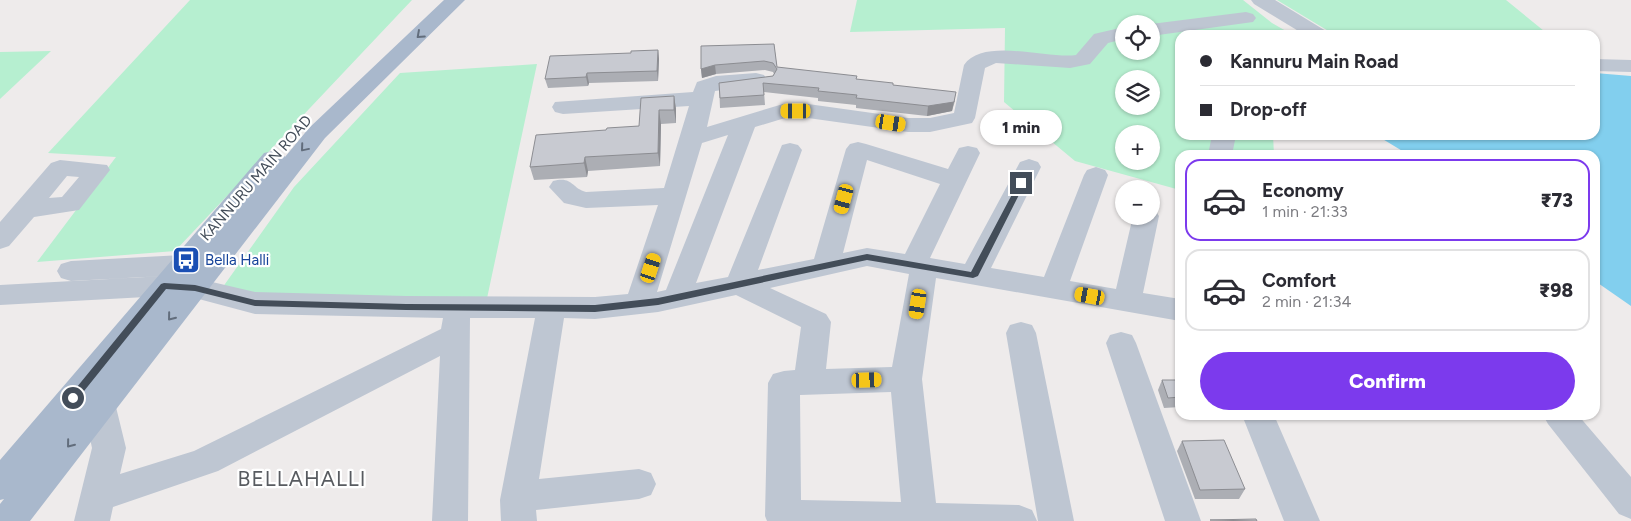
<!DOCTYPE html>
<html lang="en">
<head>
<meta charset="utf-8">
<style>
  :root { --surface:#fff; --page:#f7f7f7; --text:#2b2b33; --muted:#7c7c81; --line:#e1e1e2; --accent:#7c3aed }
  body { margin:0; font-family:Figtree,sans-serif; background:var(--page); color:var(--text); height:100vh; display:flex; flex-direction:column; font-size:19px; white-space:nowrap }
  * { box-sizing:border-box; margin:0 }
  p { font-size:16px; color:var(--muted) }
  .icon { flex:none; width:28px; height:28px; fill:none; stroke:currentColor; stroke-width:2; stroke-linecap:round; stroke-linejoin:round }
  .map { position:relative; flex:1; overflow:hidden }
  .drawer { position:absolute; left:1175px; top:150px; width:425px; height:270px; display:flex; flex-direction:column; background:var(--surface); border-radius:15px; box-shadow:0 1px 4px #0004 }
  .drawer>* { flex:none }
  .guide { position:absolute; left:1175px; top:30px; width:425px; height:110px; border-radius:15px; box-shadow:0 1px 4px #0004; display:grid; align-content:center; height:110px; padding:0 25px; background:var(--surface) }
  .fabs { position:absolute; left:1115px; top:15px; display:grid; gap:10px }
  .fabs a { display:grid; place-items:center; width:45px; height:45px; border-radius:50%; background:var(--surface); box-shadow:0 1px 4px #0004; font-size:25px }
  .end { position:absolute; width:22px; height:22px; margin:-11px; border:6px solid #434d59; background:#fff; box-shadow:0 0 0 2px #fff }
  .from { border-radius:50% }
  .bubble { position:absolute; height:35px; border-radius:18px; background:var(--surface); box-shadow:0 1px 4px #0004; font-size:16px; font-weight:800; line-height:35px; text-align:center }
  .car { position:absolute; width:15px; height:30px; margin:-15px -8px; border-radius:6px; box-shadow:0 0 4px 1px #0007; background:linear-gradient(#f5c518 24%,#345 0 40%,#f5c518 0 76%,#345 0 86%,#f5c518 0) }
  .guide b { display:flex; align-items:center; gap:18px; height:48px; font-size:19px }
  .guide b+b { border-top:1px solid var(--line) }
  .guide i { width:12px; height:12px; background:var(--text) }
  ul { padding:9px 0 0; list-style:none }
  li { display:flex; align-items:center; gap:15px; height:82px; margin:0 10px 8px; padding:0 15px; border:2px solid var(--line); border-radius:15px }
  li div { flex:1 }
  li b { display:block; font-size:19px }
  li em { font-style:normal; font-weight:800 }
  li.on { border-color:var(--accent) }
  li>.icon { width:45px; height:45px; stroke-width:1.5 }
  .action { display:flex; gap:10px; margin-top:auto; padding:10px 25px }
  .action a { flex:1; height:58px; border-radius:30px; background:var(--accent); color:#fff; font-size:20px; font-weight:800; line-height:58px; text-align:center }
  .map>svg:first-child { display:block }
</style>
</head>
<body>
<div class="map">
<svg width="1631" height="521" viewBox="0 0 1631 521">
  <rect width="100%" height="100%" fill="#eeebeb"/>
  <!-- green -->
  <path fill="#b6efd0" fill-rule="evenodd" d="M 190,0 L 412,0 L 175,251 L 37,262 L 116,157 L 48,153 Z
    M 857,0 L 1243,0 L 1272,23 L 1293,35 L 1180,35 L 1180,135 L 1273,135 L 1274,155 L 1180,155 L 1180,190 L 1075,161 L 1004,102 L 1005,28 L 850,32 ZM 1124,24 L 1151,24 L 1151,51 L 1124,51 ZM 1124,79 L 1151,79 L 1151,106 L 1124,106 ZM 1124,134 L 1151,134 L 1151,161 L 1124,161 Z
    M 1277,0 L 1506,0 L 1549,35 L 1335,35 Z
    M 51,51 L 0,99 L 0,52 Z
    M 537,64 L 486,303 L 220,291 L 294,187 L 400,73 Z"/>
  <!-- water -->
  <path fill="#82cfee" d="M 1595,73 L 1631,76 L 1631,306 L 1595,281 L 1595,155 L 1409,155 L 1376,135 L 1595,135 Z"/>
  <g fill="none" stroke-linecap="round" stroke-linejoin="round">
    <!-- minor -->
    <path fill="#bec6d2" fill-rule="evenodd" d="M 1251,0 L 1275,0 L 1326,31 L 1329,35 L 1305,35 L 1254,4 Z
      M 1246,12 L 1253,14 L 1256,18 L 1253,22 L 1151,36 L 1151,24 Z
      M 1124,27 L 1124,39 L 1108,43 L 1090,64 L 1070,68 L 996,63 L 985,68 L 975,118 L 972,123 L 930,132 L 908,132 L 808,118 L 785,118 L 755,127 L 696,283 L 728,277 L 782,145 L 790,143 L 798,145 L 802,150 L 758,270 L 814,259 L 846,149 L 850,144 L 858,142 L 866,144 L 948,169 L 959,148 L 968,146 L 977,148 L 980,153 L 930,258 L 965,264 L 1020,162 L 1029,159 L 1038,162 L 1041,167 L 991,268 L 1044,277 L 1084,175 L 1087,170 L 1096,167 L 1105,170 L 1108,175 L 1070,281 L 1116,289 L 1133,216 L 1151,216 L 1151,209 L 1155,210 L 1159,216 L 1143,293 L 1180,299 L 1180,321 L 936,278 L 922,379 L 936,503 L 1019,505 L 1032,510 L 1037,521 L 767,521 L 765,516 L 768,383 L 773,374 L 784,371 L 795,370 L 801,327 L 736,295 L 658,312 L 595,319 L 564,318 L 539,479 L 639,469 L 651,473 L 656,484 L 651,495 L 639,499 L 536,510 L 537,521 L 501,521 L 500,500 L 535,318 L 470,318 L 468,521 L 432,521 L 440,356 L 218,471 L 113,507 L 110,521 L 74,521 L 92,448 L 84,410 L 74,392 L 79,383 L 90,379 L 101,383 L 116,407 L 126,448 L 120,474 L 194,451 L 441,329 L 443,318 L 255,314 L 195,298 L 164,296 L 0,305 L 0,285 L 164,276 L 195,278 L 255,292 L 406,296 L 595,297 L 628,294 L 658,205 L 586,208 L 564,203 L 549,187 L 553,181 C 573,176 571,188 586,192 L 664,188 L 689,106 L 563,114 L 555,112 L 552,107 L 555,102 L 693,92 L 697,82 L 716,76 L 756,73 L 764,75 L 767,80 L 764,85 L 715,91 L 707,127 L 783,104 L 808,104 L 908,118 L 930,118 L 954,113 L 964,65 C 983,37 1047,59 1076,55 L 1094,34 ZM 728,135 L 666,290 L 657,292 L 702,143 ZM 867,160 L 940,184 L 905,254 L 867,248 L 843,253 ZM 867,266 L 909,274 L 892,367 L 826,369 L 831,322 L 826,314 L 770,288 ZM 891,392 L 901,502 L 801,500 L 800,395 Z
      M 1595,59 L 1631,60 L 1631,72 L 1595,71 Z
      M 1212,135 L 1236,135 L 1232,155 L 1208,155 Z
      M 60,160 L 107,165 L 110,170 L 79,210 L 34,217 L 9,246 L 0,249 L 0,222 L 51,163 ZM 67,176 L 79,177 L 62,197 L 49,198 Z
      M 182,255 L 192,258 L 196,265 L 192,272 L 182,275 L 71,281 L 61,278 L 57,271 L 61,264 L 71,261 Z
      M 1021,322 L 1032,325 L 1036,333 L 1074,521 L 1038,521 L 1006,333 L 1010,325 Z
      M 1121,332 L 1132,335 L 1136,343 L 1201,521 L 1165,521 L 1106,343 L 1110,335 Z
      M 1242,415 L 1274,415 L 1320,521 L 1284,521 Z
      M 1543,415 L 1578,415 L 1631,477 L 1631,519 L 1619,514 L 1548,424 Z"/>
    <!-- major -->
    <path fill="#a9b8cc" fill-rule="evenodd" d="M 444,0 L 465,0 L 325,138 L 30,521 L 0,521 L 0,504 L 4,499 L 0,500 L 0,460 L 264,153 L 273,151 L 282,153 L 285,157 L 309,128 Z"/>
  </g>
  <!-- wall -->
  <path fill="#acaeb4" d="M 774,44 L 777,67 L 893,85 L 955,101 L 952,111 L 927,116 L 856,108 L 856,105 L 818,101 L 818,98 L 764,92 L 765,105 L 720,108 L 719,83 L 773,76 L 774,74 L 773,72 L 765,70 L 716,74 L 702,78 L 701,69 Z
    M 658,50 L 659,59 L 658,81 L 589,83 L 588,86 L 548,88 L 545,79 L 631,53 Z
    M 674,96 L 676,109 L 676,123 L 661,124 L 660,166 L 588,171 L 587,177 L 534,180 L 530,167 L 606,130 L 639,126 Z
    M 1162,380 L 1180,380 L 1180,407 L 1164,408 L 1158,390 Z
    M 1182,441 L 1245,489 L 1239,499 L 1195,499 L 1177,451 Z"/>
  <!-- shaded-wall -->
  <path fill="#8c8d92" d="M 658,50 L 659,59 L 658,81 L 657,71 Z
    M 715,65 L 716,74 L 702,78 L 701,69 Z
    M 587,73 L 589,83 L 588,86 L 586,77 Z
    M 956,92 L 952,111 L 927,116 L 928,106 Z
    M 674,96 L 676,109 L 676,123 L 674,110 Z
    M 659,110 L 661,124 L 660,166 L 658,153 Z
    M 585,157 L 588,171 L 587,177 L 584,163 Z"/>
  <!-- building -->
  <path fill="#c8cad1" stroke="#8c8d92" d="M 774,44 L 777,67 L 857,76 L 856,79 L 893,83 L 893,85 L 956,92 L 954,102 L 928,106 L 856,98 L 857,95 L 818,91 L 819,88 L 763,83 L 764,95 L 720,98 L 719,83 L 773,76 L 777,69 L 773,63 L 764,61 L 715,65 L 701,69 L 701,46 Z
    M 658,50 L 657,71 L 587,73 L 586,77 L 545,79 L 550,56 L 631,53 L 631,51 Z
    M 674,96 L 674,110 L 659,110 L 658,153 L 585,157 L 584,163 L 530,167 L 536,135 L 606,130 L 607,128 L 639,126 L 641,98 Z
    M 1162,380 L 1180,380 L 1180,397 L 1168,398 Z
    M 1224,440 L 1245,489 L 1200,490 L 1182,441 Z
    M 1256,519 L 1257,521 L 1210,520 Z"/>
  <!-- one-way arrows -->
  <defs><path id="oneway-chevron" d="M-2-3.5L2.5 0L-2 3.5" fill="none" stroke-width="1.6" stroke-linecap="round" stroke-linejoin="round" transform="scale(1.25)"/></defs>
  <g stroke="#626d7c">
    <use href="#oneway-chevron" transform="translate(420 35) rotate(138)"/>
    <use href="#oneway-chevron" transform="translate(304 148) rotate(130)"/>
    <use href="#oneway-chevron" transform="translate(171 317) rotate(129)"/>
    <use href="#oneway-chevron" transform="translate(70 444) rotate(129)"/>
  </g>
  <!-- route -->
  <path fill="#434d59" d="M 1019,181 L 1025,183 L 978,276 L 973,278 L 867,260 L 658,305 L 595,312 L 406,310 L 255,306 L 195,291 L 166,289 L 76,401 L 73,402 L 68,398 L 161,284 L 164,283 L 195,285 L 255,300 L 406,304 L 595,305 L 658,298 L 867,254 L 971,272 Z"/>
  <!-- icons -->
  <defs>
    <g id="bus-square" transform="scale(1.4375)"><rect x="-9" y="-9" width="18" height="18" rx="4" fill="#1a4fb4" stroke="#fff"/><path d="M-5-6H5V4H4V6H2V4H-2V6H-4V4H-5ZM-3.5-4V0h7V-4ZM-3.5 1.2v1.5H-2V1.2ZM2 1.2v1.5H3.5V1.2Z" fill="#fff"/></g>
  </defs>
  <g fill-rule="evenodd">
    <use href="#bus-square" x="186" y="260"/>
  </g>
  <g text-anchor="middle" stroke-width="4.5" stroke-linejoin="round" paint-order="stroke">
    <!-- street labels -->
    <g font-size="15" fill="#434d59" stroke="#fff">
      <text transform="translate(256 178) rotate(-49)" y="5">KANNURU MAIN ROAD</text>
    </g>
    <!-- transit labels -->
    <g font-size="15" fill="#164399" stroke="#fff" text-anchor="start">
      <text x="205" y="265">Bella Halli</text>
    </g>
    <!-- near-quarter labels -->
    <g font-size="21" letter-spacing="1" fill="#585b60" stroke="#fff">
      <text x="302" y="486">BELLAHALLI</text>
    </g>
  </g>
</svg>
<div class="fabs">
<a><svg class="icon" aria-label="locate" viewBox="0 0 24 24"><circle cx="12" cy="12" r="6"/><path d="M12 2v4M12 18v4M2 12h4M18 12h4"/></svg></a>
<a><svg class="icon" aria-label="layers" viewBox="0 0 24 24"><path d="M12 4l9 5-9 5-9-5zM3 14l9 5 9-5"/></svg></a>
<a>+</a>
<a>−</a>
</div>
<i class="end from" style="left:73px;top:398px"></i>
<i class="end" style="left:1021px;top:183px"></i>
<div class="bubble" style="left:980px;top:110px;width:82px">1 min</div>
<i class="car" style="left:796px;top:111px;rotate:270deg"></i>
<i class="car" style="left:891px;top:123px;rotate:99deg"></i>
<i class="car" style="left:844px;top:199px;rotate:195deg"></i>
<i class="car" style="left:651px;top:268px;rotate:18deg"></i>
<i class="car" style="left:1090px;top:296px;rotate:280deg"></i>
<i class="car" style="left:918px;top:304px;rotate:189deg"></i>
<i class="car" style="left:867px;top:380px;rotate:88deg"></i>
<div class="guide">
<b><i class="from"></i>Kannuru Main Road</b>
<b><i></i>Drop-off</b>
</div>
<section class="drawer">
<ul>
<li class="on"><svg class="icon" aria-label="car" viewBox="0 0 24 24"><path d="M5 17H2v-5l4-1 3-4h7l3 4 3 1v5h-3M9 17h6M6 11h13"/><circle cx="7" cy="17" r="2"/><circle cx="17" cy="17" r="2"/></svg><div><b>Economy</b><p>1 min · 21:33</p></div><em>₹73</em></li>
<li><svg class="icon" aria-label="car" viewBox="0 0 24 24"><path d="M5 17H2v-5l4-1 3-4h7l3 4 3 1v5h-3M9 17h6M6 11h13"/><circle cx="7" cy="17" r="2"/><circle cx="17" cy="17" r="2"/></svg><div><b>Comfort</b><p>2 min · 21:34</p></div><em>₹98</em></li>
</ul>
<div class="action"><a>Confirm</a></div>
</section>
</div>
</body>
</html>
